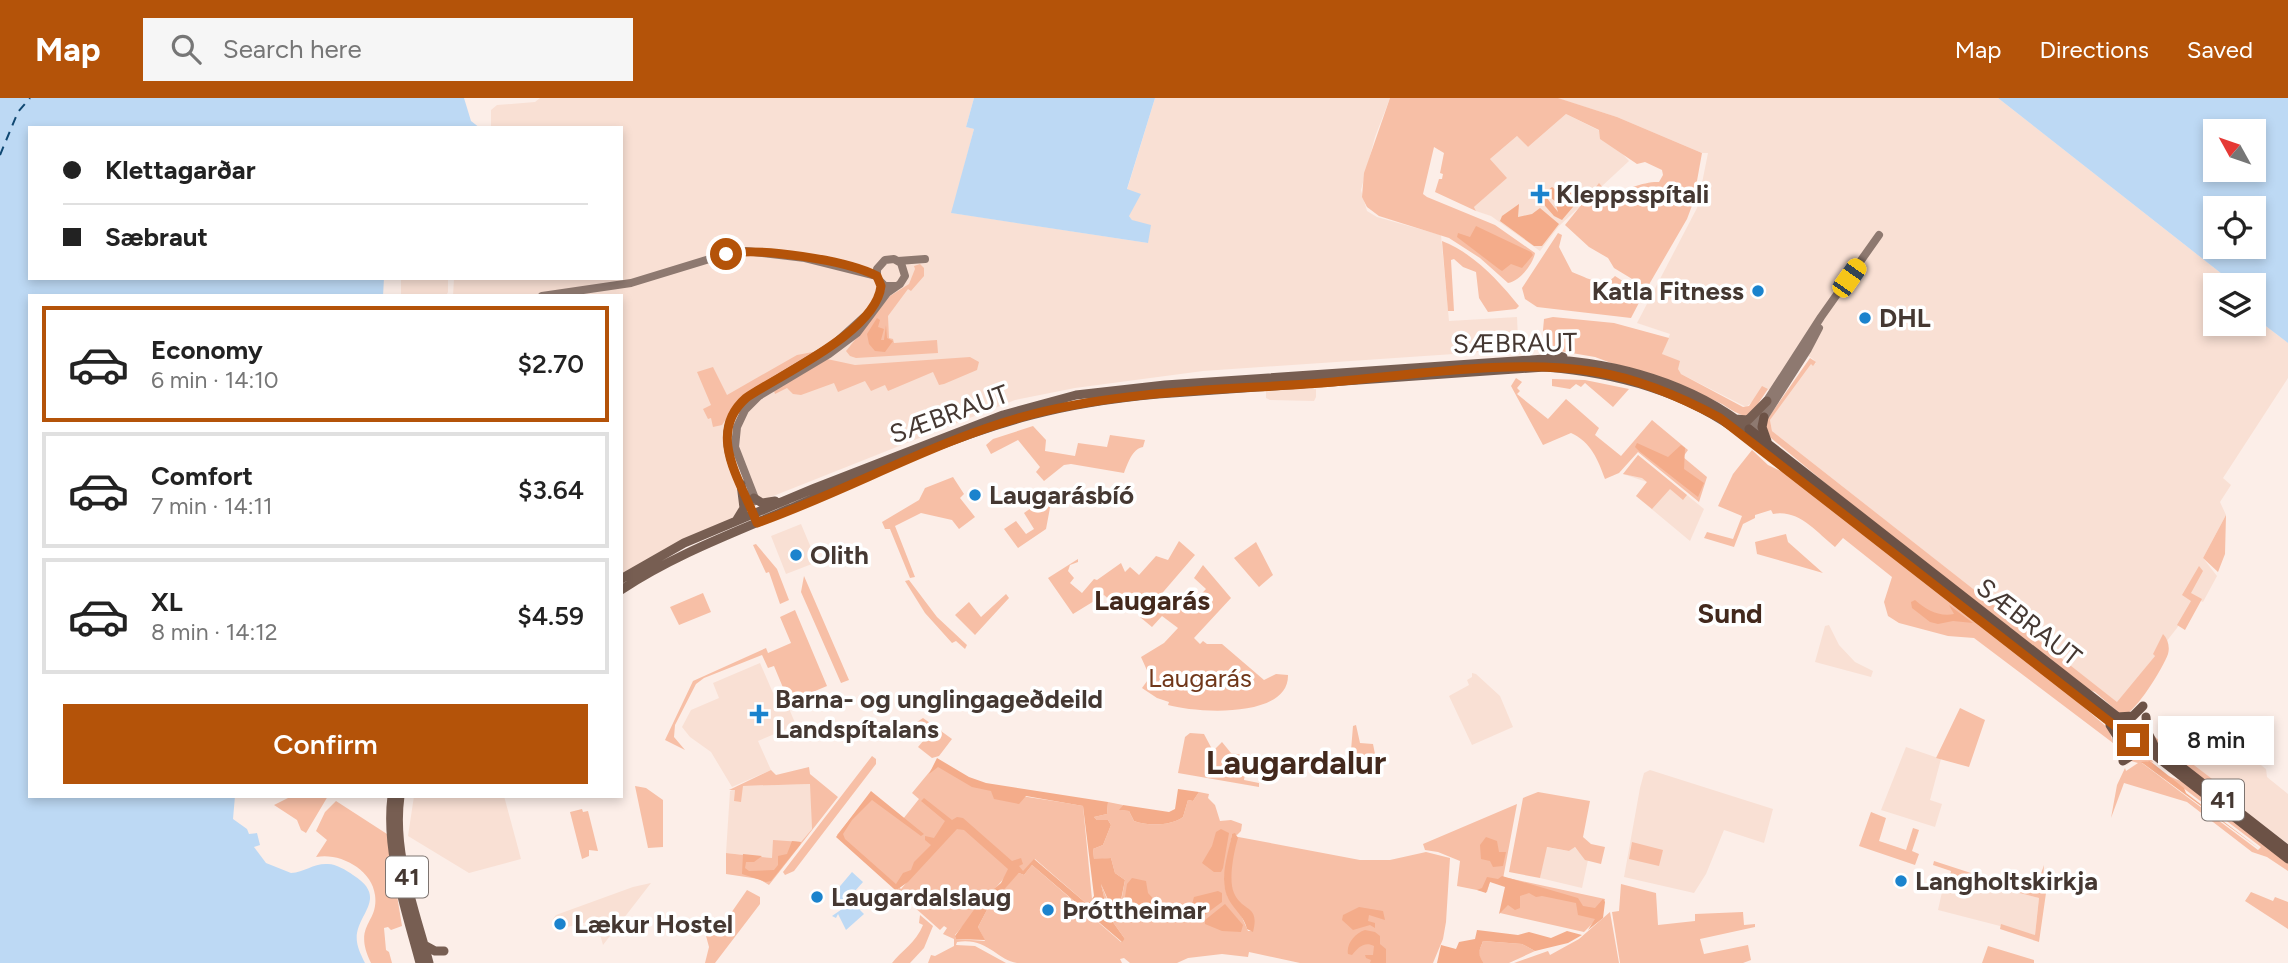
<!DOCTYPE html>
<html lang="en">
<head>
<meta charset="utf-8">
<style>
  :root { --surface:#fff; --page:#f6f6f6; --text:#222; --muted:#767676; --line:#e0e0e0; --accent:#b45309 }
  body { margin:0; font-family:Figtree,sans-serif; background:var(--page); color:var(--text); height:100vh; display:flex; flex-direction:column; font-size:26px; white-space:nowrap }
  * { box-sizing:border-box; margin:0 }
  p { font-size:23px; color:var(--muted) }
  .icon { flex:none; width:38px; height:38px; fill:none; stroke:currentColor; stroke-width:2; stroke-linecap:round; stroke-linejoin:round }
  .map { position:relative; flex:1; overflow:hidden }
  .details { position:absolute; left:28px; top:196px; width:595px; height:504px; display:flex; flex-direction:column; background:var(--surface); border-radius:0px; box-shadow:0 4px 10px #0003 }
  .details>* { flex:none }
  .hud { position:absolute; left:28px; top:28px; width:595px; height:154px; border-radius:0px; box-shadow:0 4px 10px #0003; display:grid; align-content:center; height:154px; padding:0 35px; background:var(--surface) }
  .needle { width:46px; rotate:310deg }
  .buttons { position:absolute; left:2203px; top:21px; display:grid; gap:14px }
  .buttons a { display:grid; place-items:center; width:63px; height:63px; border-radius:0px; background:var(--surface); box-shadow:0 4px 10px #0003; font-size:35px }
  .end { position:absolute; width:32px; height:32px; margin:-16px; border:9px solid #b45309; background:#fff; box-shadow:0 0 0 4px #fff }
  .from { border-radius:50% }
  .bubble { position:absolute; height:49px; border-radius:0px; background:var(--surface); box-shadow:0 4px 10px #0003; font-size:23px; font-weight:600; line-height:49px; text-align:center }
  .car { position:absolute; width:21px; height:42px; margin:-21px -10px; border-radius:9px; box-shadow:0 0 5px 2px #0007; background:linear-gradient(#f5c518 24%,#345 0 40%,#f5c518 0 76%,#345 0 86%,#f5c518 0) }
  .hud b { display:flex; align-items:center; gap:24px; height:66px; font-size:26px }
  .hud b+b { border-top:2px solid var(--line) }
  .hud i { width:18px; height:18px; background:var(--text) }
  ul { padding:12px 0 0; list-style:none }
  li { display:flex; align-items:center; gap:21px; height:116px; margin:0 14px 10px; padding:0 21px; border:4px solid var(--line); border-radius:0px }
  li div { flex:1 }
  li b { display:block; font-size:26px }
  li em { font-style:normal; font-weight:600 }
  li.active { border-color:var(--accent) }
  li>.icon { width:63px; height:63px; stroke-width:1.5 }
  .button { display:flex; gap:14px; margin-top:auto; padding:14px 35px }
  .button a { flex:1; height:80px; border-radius:0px; background:var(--accent); color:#fff; font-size:28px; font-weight:600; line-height:80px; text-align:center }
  header { display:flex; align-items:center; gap:42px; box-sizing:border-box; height:98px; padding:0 35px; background:var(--accent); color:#fff }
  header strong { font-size:33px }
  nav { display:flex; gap:38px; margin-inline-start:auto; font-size:24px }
  .search { width:490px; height:63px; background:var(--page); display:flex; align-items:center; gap:18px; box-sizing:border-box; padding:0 24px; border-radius:0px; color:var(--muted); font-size:26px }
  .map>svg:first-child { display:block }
</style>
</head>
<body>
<header>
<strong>Map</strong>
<div class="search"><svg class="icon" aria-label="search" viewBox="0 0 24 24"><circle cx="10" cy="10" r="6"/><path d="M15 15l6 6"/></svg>Search here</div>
<nav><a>Map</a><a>Directions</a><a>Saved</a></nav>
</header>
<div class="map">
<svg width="2288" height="865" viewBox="0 0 2288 865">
  <rect width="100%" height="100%" fill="#fceee8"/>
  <!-- built -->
  <path fill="#f9e0d4" d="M 540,0 L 974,0 L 966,29 L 974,31 L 952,115 L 1148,145 L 1129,118 L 1127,92 L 1155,0 L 1390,0 L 1375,39 L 1361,92 L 1367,113 L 1377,119 L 1441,137 L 1449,223 L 1517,219 L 1518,241 L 1498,243 L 1498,253 L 1203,273 L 1075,290 L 1015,302 L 753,406 L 758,418 L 684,448 L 621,484 L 621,198 L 453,198 L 454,180 L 621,180 L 621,30 L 491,30 L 491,12 L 497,7 L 535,4 Z
    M 1557,0 L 1998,0 L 2236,187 L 2216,187 L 2216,226 L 2254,226 L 2254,219 L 2288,245 L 2288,280 L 2223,380 L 2231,387 L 2220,404 L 2226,417 L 2203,460 L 2217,478 L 2203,504 L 2194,500 L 2177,530 L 2118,605 L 1772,333 L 1770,322 L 1787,296 L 1811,265 L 1813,267 L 1816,265 L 1813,261 L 1800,253 L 1774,296 L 1768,291 L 1746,309 L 1681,276 L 1662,256 L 1670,236 L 1637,225 L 1697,110 L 1708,55 L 1702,55 L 1617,19 Z
    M 1566,16 L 1602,34 L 1629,63 L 1559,128 L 1540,153 L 1491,118 L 1476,113 L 1474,109 L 1506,80 L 1490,61 L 1517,38 L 1528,49 Z
    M 401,180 L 448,180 L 448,194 L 446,198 L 401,198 Z
    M 1266,291 L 1316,291 L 1316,299 L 1314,303 L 1270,302 L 1266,300 Z
    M 1638,357 L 1704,411 L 1690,443 L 1636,398 L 1647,384 L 1623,376 Z
    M 801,426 L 817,464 L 786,476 L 771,438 Z
    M 1829,527 L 1839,547 L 1855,564 L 1873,573 L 1871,579 L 1815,564 L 1825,528 Z
    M 760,565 L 773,595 L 781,592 L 796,627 L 758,643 L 771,672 L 732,689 L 711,654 L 690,639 L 682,629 L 691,612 L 719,600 L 713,585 Z
    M 1472,575 L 1476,576 L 1500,598 L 1513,629 L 1472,647 L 1449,598 L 1469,587 L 1467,582 L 1472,579 Z
    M 2215,632 L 2266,671 L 2267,679 L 2288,696 L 2288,746 L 2238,708 L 2241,704 L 2194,667 L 2199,660 L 2196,657 Z
    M 1906,649 L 1941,661 L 1930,702 L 1942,706 L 1935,729 L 1881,712 Z
    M 1650,672 L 1773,711 L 1764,745 L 1724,732 L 1706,776 L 1694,795 L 1624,779 L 1640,690 L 1644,675 Z
    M 811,686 L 812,731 L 801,744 L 772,760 L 726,755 L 730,693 L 743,688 Z
    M 414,698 L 504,698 L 521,761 L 469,775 L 408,738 Z
    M 1546,749 L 1569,753 L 1574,749 L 1588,762 L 1582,790 L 1540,780 Z
    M 1950,778 L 1980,787 L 1981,785 L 2039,800 L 2035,837 L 1938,812 L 1944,785 Z
    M 651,785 L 603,847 L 596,822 L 555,832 L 553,821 L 556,817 L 633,789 Z"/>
  <!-- green -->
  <path fill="#f7bfa6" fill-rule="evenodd" d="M 1390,0 L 1558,0 L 1617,19 L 1702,55 L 1693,105 L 1687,121 L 1647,190 L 1614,170 L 1608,160 L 1589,149 L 1565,127 L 1599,85 L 1610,98 C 1622,92 1646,83 1659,84 L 1663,77 L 1662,72 L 1645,64 L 1637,66 L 1600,41 L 1599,32 L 1566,16 L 1528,49 L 1517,38 L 1490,61 L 1507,80 L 1474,109 L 1476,113 L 1435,94 L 1439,81 L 1442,81 L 1443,76 L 1440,75 L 1444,55 L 1434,49 L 1423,96 L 1427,99 L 1495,127 L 1535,155 C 1533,166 1520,183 1508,185 L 1480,160 L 1449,140 L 1379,118 L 1367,109 L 1362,99 L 1364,75 Z
    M 1558,135 L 1562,137 L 1559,149 L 1572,174 C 1586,179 1603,191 1615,178 L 1641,195 L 1642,199 L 1631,220 L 1537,209 L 1525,201 L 1522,190 Z
    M 1442,143 C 1473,155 1498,182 1519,208 L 1516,211 L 1488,214 L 1479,200 L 1476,174 L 1463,169 L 1454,161 L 1451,162 L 1454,213 L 1448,213 Z
    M 920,166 L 924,170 L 924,178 L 911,193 L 908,191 L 888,218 L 889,240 L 893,241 L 894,245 L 937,242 L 938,255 L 856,260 L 850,258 L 846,253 L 890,198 L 909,186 L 915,171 L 914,168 Z
    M 1553,219 L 1614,225 L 1669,240 L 1662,256 L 1680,263 L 1678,271 L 1681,276 L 1743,309 L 1749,308 L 1762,288 L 1768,291 L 1749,319 C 1732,316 1722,302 1705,300 L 1595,259 L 1554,252 L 1547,243 L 1543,232 L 1544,221 Z
    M 818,253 L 738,303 L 722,327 L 713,329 L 711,320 L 708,321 L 703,311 L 711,307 L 697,274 L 713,269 L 727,297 L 797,257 Z
    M 970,259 L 979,264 L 977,272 L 944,286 L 939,287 L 933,274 L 888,293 L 885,287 L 871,293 L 865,283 L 838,294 L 834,285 L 801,297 L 793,296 L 787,290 L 775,296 L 774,293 L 827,261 L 855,267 Z
    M 1810,260 L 1816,264 L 1813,268 L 1811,266 L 1770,322 L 1772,333 L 2117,604 L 2155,558 L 2153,556 L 2163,536 C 2168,541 2170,549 2168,556 C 2163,570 2136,614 2123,618 L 2095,594 L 2087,591 L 1854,409 L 1771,340 L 1765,329 L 1766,323 Z
    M 1516,280 L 1522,284 L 1517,290 L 1520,293 L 1517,296 L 1548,321 L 1566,301 L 1599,330 L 1595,337 L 1621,358 L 1652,322 L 1688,352 L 1683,359 L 1707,379 L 1699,404 L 1638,354 L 1619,375 L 1605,381 C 1598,362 1591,344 1571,335 L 1543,347 L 1511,288 Z
    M 1552,281 L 1585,282 L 1629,291 L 1613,309 L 1585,285 L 1581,289 L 1576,286 L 1570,291 L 1552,288 Z
    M 1033,328 L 1046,342 L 1045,353 L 1075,358 L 1078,345 L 1107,349 L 1110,337 L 1145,342 L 1143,349 C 1132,351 1128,365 1124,375 L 1071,366 L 1064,367 L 1044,383 L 1036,374 L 1040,369 L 1018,342 L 991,356 L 986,347 L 993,341 Z
    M 1752,352 L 1768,367 L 1789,377 L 2064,592 L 2109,631 L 2113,645 L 1974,540 L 1948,538 L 1899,525 L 1888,518 L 1884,504 L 1892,479 L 1843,440 L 1835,449 C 1816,434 1799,411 1773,416 L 1771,412 L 1755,417 L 1755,420 L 1743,426 L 1734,449 L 1704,440 L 1707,434 L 1733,441 L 1742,418 L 1718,408 L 1733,376 Z
    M 1638,357 L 1687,397 L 1683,402 L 1670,391 L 1652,411 L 1636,398 L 1647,384 L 1642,380 L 1623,376 Z
    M 953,379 L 964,396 L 960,400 L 975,419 L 959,431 L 952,422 L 921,415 L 895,428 L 915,479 L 910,480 L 890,431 L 885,431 L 882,424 L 919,402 L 925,390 Z
    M 1048,398 L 1052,399 L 1046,431 L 1018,450 L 1004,431 L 1016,423 L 1026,436 L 1034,431 L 1024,415 Z
    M 2226,417 L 2225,456 L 2218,474 L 2203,460 Z
    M 1786,436 L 1788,444 L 1823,475 L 1757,456 L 1755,444 Z
    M 1179,443 L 1195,457 L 1158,500 L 1169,509 L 1182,495 L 1193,505 L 1206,491 L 1194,480 L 1203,467 L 1231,500 L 1194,540 L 1200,546 L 1203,543 L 1207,546 L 1222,546 L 1264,582 L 1276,576 L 1288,577 C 1289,621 1196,615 1168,607 L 1169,604 L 1157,600 L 1142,590 L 1150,579 L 1141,559 L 1164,545 L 1178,530 L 1162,518 L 1152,529 L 1140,519 L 1150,507 L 1135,495 L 1120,511 L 1104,497 L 1073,516 L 1048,480 L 1078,461 L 1078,464 L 1070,467 L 1068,473 L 1074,480 L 1070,485 L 1082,495 L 1094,481 L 1097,482 L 1121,465 L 1125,474 L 1130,469 L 1139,477 L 1156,458 L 1168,462 Z
    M 1256,444 L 1273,477 L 1259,489 L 1234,460 Z
    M 756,446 L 777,471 L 789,502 L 780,506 L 769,474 L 766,475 L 753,447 Z
    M 2199,468 L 2203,473 L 2191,495 L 2202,501 L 2185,532 L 2177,527 L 2191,503 L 2182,497 Z
    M 804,478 L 849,582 L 841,585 L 801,494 Z
    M 909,482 L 937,519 L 967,547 L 965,551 L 956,543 L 952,545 L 925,515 L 905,483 Z
    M 703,495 L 711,514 L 679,527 L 670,509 Z
    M 1006,496 L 1009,500 L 975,537 L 955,517 L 969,504 L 981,519 Z
    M 795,512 L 827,588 L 789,604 L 774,568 L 768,570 L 762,557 L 704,580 L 696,586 L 675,627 L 674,639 L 685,652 L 665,642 L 693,583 L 766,550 L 768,555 L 791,545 L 780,519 Z
    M 1960,610 L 1985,622 L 1969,669 L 1936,660 Z
    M 923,620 L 952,641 L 939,658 L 932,660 L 918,649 L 930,635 L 917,624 Z
    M 1356,627 L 1360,645 L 1373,646 L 1377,666 L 1349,677 L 1353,628 Z
    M 1190,635 L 1204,636 L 1213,653 L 1222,644 L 1231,655 L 1248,658 L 1244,682 L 1259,685 L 1259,689 L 1178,675 L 1185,639 Z
    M 2152,636 L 2183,664 L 2200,644 L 2203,647 L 2196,656 L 2200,659 L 2194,667 L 2242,704 L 2238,709 L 2288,748 L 2158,646 Z
    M 872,658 L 876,661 L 876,666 L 794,773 L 785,777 L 783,774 Z
    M 2135,658 L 2148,658 L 2154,665 L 2150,663 L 2142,665 L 2258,752 L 2261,749 L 2166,677 L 2183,684 L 2288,765 L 2288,773 L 2267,759 L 2252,754 L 2187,704 L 2124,685 L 2111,720 L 2117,687 L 2125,670 L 2126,673 L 2138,665 L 2131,663 L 2126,668 Z
    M 936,666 C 982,698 1030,698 1083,708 L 1092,801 L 1107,812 L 1101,786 L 1115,821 L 1118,820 L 1125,782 L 1115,775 L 1111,760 L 1094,762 L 1093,751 L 1103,747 L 1111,727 L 1108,722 L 1097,722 L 1094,719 L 1107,716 L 1108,704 L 1123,707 L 1120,712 L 1129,713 L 1134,723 C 1147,728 1172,728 1183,719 L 1188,702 L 1193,703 L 1199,694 L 1209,696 L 1208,700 L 1215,707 L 1220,723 L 1231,722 L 1242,726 L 1241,733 L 1237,737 L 1232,736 L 1224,780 L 1225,790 L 1228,799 L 1240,815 L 1248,833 L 1251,833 L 1249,815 L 1233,800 L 1226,785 L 1233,738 L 1360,762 L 1390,762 L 1426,754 L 1450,760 L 1446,824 L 1443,841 L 1433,865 L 1300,865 L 1249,854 L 1248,859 L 1222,856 L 1188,860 L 1177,865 L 1130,865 L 1124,860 L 1120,861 L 1122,865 C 1090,865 1047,865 1017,865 C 997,862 987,839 957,844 L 956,847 L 975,848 L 1006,865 L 928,865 L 931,857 L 935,858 L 954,848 L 954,841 L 943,836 L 947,830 L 944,828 L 940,832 L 913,808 L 914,805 L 898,792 L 899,789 L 837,737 L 871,695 L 903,721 L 919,701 L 912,695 ZM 958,722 L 1013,769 L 1015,768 L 1023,774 L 1035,761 L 1087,806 L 1090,803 L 1110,820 L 1125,841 L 1121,844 L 1032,767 L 1024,777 L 1019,775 L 1015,778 L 988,810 L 978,829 L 985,843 L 956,841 L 955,837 L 1011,772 L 958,725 L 901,791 L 899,789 Z
    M 809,669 L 810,676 L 838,699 L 769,787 L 759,781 L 726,776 L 726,755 L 772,760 L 773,742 L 801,744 L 812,731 L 810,686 L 743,688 L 741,704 L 734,703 L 735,692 L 729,692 L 771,672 L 776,677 Z
    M 635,688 L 646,690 L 663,702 L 663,749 L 648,750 Z
    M 1538,694 L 1590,703 L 1583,739 L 1591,746 L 1605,749 L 1601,766 L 1585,762 L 1575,749 L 1569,753 L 1547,749 L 1540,780 L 1509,774 L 1523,700 Z
    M 292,698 L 328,698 L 306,735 L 301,732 L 297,722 L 274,707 Z
    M 336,703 L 387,736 L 402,828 L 391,832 L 388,829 L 384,830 L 386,852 L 389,854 L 392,865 L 371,865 C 352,826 379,826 375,797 C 372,771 339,754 316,759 L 327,742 L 316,733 L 325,714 Z
    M 1517,706 L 1502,786 L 1490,783 L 1487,794 L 1457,788 L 1460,763 L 1438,754 L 1425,752 L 1423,746 Z
    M 582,711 L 583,714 L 588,713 L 598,753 L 589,752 L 589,758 L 582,761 L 570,714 Z
    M 1871,714 L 1886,720 L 1879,743 L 1906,752 L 1913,730 L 1919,732 L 1912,753 L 1919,756 L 1915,767 L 1859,748 Z
    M 1632,744 L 1663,752 L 1659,768 L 1629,761 Z
    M 1934,763 L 2014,789 L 2017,779 L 2038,785 L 2044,767 L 2042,793 L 2046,795 L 2039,844 L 2000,831 L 2001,826 L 2035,837 L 2039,800 L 1981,785 L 1980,788 L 1950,778 L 1951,773 L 1933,767 Z
    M 1508,780 L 1605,801 L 1602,816 L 1584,834 L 1500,815 Z
    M 1621,786 L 1656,795 L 1658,827 L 1695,823 L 1695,816 L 1743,814 L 1744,827 L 1755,826 L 1755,829 L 1700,841 L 1704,856 L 1748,847 L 1751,862 L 1743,865 L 1620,865 L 1612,814 L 1619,813 Z
    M 747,792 L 760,799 L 760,806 L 715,865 L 705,865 L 709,849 L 702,823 L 705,821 L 719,829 L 722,828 Z
    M 2251,794 L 2273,803 L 2275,799 L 2288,804 L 2288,831 L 2245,803 Z
    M 1610,814 L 1619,865 L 1514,865 L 1548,853 L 1550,857 L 1579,841 Z
    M 920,817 L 933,828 L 924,850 L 910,865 L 892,865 C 901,853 916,845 923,827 L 919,825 Z
    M 1483,843 L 1522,846 L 1535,853 L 1509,865 L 1484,865 C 1475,855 1480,853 1483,843 Z
    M 1988,848 L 2034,862 L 2034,865 L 1982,865 Z"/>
  <!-- forest -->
  <path fill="#f4ac8a" d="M 1565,87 L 1578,103 L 1562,122 L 1554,118 L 1539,101 L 1546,99 L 1558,114 L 1555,103 L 1548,98 L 1547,93 L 1552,89 L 1557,93 Z
    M 1519,106 L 1518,119 L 1532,116 L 1540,110 L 1559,126 L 1542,148 L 1534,148 L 1500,123 L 1502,118 Z
    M 1476,128 L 1531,154 L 1533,157 L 1522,170 L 1511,166 L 1502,173 L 1499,171 L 1457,139 L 1458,135 L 1470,139 Z
    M 877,220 L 880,222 L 878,229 L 884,231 L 881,242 L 884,242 L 886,227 L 887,240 L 893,243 L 885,254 L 875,253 L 869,246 L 867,236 Z
    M 1637,345 L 1668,359 L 1681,347 L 1685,350 L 1684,371 L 1704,385 L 1698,399 L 1639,353 L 1635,349 Z
    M 1915,502 C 1926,512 1939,519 1954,516 L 1949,507 L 1973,525 L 1953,523 L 1938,526 L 1930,524 L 1912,510 L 1911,504 Z
    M 937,660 L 969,679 L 986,685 L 1108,704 L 1107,716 L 1094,719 L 1097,722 L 1108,722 L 1111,727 L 1103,747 L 1093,751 L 1094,761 L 1111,760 L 1115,775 L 1125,782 L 1117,822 L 1101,786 L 1107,812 L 1092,801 L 1094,798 L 1083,708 L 1026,698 L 1019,706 L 994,701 L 991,693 L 972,689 L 938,669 L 929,676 Z
    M 2150,663 L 2184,690 L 2186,695 L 2261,752 L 2141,664 Z
    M 1178,691 L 1199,694 L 1193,703 L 1188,702 L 1183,719 C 1172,728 1147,728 1134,723 L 1129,713 L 1119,712 L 1123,707 L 1169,714 L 1175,711 Z
    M 871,693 L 924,736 L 921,738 L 872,702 L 852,722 L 843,736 L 845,741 L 896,786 L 903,775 L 911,772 L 914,764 L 931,747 L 925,742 L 925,738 L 934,740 L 945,723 L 921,703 L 924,700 L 952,722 L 957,719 L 963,720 L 1012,763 L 1021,760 L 1023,766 L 1019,768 L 1023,773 L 1034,761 L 1087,806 L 1090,803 L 1110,820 L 1125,841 L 1122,844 L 1032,767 L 1024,777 L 1019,775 L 1016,778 L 988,810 L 978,829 L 985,842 L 956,841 L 955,838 L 981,802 L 1001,785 L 1008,771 L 964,732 L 957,731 L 908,784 L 898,791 L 914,805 L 913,808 L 836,739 Z
    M 1221,731 L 1229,735 L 1223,770 L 1221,774 L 1214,774 L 1202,765 L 1212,748 L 1216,734 Z
    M 1235,735 L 1238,740 C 1234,753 1228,782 1234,795 C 1243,815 1260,806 1253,834 L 1247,831 C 1244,818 1235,813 1229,802 C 1218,783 1228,757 1232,736 Z
    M 1486,739 L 1497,743 L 1499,754 L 1506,754 L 1503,768 L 1493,769 L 1490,763 L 1481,761 L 1480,747 Z
    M 792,743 L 801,744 L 800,747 L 771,783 L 766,784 L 742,776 L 743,756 L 762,758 L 754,764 L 746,764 L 745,770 L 749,773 L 774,772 L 778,767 L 778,758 L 787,756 Z
    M 1502,778 L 1578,800 L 1583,808 L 1595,810 L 1603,801 L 1605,804 L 1603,820 L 1588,832 L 1595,821 L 1578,817 L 1576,805 L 1542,798 L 1536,799 L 1529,795 L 1520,798 L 1520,810 L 1515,812 L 1508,807 L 1499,816 L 1505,789 L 1490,784 L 1486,795 L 1477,792 L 1482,790 L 1487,779 L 1498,781 Z
    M 1132,780 L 1146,783 L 1148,795 L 1158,806 L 1156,810 L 1123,812 L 1127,786 Z
    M 1218,793 L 1222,795 L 1222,804 L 1199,821 L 1192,806 L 1194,799 Z
    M 1225,806 L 1243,827 L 1241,834 L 1222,833 L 1205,826 L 1205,822 Z
    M 1359,809 L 1383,813 L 1385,822 L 1369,817 L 1368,823 L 1375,825 L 1375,830 L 1370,827 L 1353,832 L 1342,822 L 1343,817 Z
    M 1365,832 L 1375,834 L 1380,838 L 1380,846 L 1386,851 L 1386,865 L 1370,865 L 1371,862 L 1366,860 L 1365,857 L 1373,857 L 1374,848 C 1364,843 1358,850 1352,857 L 1348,856 C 1346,846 1355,835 1365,832 Z
    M 1477,832 L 1518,837 L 1529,834 L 1551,840 L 1567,833 L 1582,837 L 1568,845 L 1535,853 L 1522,846 L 1483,843 C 1480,852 1476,855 1484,865 L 1437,865 L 1441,847 L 1456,851 L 1459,844 L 1475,841 Z"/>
  <!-- water -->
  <path fill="#bdd9f4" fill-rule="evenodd" d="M 0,0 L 464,0 L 471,23 L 480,30 L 30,30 L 30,180 L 384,180 L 383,198 L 30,198 L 30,698 L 235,698 L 233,721 L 247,731 L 249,736 L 257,735 L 260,747 L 254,749 L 266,765 L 291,775 C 305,774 314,765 328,766 C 336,766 346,772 353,777 C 391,801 353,817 357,844 C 358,851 362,859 365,865 L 0,865 Z
    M 974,0 L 1155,0 L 1127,91 L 1141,96 L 1129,118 L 1132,122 L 1151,127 L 1148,145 L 951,115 L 974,31 L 966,29 Z
    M 1998,0 L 2288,0 L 2288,245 L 2254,219 L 2256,204 L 2254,187 L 2236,187 ZM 2254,33 L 2254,72 L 2216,72 L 2216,33 ZM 2216,110 L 2254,110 L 2254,149 L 2216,149 Z
    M 852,774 L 863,784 C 843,806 849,799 864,816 L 846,832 L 838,816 L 836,820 L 832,818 L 845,809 L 841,809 L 830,800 Z"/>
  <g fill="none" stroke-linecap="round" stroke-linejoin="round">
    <!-- ferry -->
    <path stroke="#104872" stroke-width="2" stroke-dasharray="9 7" stroke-linecap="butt" d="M 0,57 L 18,14 L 30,0"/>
    <!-- secondary -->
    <path stroke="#8e7970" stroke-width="8" d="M 898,163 L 925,161
      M 542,198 L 631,185 L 726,156 L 746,153 L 805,160 L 877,178
      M 769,286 L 833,247 L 864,219
      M 1746,335 L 1821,219 L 1879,137
      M 1751,340 L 1808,251 L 1819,230
      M 756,403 L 735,349 L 737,329 L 745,312 L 759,298 L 829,256 L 857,235 L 887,195 L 900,186 L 905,178 L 901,165 L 894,161 L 885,162 L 877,171 L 877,180 L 885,188 L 896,188
      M 756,422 C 738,375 700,329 758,292"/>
    <!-- primary -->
    <path stroke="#775e52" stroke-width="9" d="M 1543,248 L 1553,256 L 1563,259
      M 1735,321 L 1748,322 L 1767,303
      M 754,400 L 762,405 L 775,403
      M 736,423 L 744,410 L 741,386
      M 621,481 L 684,445 L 815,390 L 1003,317 L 1076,297 L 1165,287 L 1545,261 C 1617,265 1691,285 1749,331
      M 621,492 C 674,457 731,436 789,411 C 866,378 951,338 1032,317 C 1073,306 1115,300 1158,296 L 1545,269 C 1617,275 1686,293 1745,338
      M 392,698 C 385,753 406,812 420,865
      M 400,698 C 392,754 415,812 429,865
      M 424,847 L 435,853 L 444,853"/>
    <!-- trunk -->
    <path stroke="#6c5246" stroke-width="9" d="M 1764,319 L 1762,329 L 1767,343
      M 1749,331 L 2288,752
      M 1745,338 L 2288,761
      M 2117,619 L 2133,618 L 2143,608
      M 2146,619 L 2147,633 L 2153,645
      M 2110,627 L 2117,638 L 2118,653
      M 2123,663 L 2137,654 L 2149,655"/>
  </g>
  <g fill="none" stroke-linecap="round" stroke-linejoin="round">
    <!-- route -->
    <path stroke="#b45309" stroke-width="9" d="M 726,156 C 759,149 846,162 877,178 L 881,188 C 876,234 781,276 746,300 C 705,336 742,385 757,425 C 850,392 937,341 1033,316 C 1127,292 1225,292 1322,285 C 1408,278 1511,260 1596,274 C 1640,281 1681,299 1720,320 L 2133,642"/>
  </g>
  <!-- markers -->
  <g fill="#1b83cd" stroke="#fff" stroke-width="2.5">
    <path d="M1536.5 85.5h7v7h7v7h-7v7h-7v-7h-7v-7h7z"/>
    <circle cx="1758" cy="193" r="7"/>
    <circle cx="1865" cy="220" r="7"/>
    <circle cx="975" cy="397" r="7"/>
    <circle cx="796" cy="457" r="7"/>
    <path d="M755.5 605.5h7v7h7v7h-7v7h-7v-7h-7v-7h7z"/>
    <circle cx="1901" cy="783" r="7"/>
    <circle cx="817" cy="799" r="7"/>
    <circle cx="1048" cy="812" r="7"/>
    <circle cx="560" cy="826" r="7"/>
  </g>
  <g text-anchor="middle" stroke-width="7" stroke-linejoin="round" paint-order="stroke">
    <!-- shield labels -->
    <g fill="#fff" stroke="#7d7470" stroke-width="2">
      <rect x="2202" y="681.5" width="42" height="41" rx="5"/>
      <rect x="386" y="758.5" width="42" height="41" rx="5"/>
    </g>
    <g font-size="24" font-weight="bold" fill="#453832">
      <text x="2223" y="710">41</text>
      <text x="407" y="787">41</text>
    </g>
    <!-- poi labels -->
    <g font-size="26" font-weight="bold" fill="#453832" stroke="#fff" text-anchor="start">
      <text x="1556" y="105">Kleppsspítali</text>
      <text x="1744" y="202" text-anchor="end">Katla Fitness</text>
      <text x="1879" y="229">DHL</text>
      <text x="989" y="406">Laugarásbíó</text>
      <text x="810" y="466">Olith</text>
      <text x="775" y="610">Barna- og unglingageðdeild<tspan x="775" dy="30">Landspítalans</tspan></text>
      <text x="1915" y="792">Langholtskirkja</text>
      <text x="831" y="808">Laugardalslaug</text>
      <text x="1062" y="821">Þróttheimar</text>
      <text x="574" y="835">Lækur Hostel</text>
    </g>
    <!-- street labels -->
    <g font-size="26" fill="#453832" stroke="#fff">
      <text transform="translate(1515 245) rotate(-1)" y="9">SÆBRAUT</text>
      <text transform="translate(949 316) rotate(-20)" y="9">SÆBRAUT</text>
      <text transform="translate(2029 524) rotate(38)" y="9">SÆBRAUT</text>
    </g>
    <!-- park labels -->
    <g font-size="26" fill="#70371a" stroke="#fff">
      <text x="1200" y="589">Laugarás</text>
    </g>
    <!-- neighbourhood labels -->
    <g font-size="28" font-weight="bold" fill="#43291d" stroke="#fff">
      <text x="1152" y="512">Laugarás</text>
      <text x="1730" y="525">Sund</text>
    </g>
    <!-- district labels -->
    <g font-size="33" font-weight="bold" fill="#43291d" stroke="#fff">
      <text x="1296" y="676">Laugardalur</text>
    </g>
  </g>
</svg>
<div class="buttons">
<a><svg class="needle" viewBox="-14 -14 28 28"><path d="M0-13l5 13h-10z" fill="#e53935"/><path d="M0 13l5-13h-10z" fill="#767676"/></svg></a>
<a><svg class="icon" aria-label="locate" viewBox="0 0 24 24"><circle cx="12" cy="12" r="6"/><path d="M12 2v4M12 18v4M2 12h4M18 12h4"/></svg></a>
<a><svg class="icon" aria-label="layers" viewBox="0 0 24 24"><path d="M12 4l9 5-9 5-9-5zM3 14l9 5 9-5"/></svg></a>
</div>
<i class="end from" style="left:726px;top:156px"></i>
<i class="end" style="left:2133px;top:642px"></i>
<div class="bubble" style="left:2158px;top:618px;width:116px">8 min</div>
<i class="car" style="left:1849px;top:180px;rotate:35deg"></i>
<div class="hud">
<b><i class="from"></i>Klettagarðar</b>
<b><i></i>Sæbraut</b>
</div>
<section class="details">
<ul>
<li class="active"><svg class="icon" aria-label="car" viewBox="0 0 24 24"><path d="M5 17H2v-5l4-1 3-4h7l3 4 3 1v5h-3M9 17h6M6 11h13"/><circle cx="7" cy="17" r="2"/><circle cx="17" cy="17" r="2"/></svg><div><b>Economy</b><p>6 min · 14:10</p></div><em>$2.70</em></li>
<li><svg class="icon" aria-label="car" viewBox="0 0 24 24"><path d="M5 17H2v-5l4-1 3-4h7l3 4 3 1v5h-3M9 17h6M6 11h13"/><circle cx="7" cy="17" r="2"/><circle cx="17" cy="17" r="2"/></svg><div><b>Comfort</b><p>7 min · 14:11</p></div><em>$3.64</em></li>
<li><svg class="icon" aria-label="car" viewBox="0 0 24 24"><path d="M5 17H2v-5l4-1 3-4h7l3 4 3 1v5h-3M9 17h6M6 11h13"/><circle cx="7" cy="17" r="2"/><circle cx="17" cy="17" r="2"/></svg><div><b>XL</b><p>8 min · 14:12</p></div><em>$4.59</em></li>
</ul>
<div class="button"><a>Confirm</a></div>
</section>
</div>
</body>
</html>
